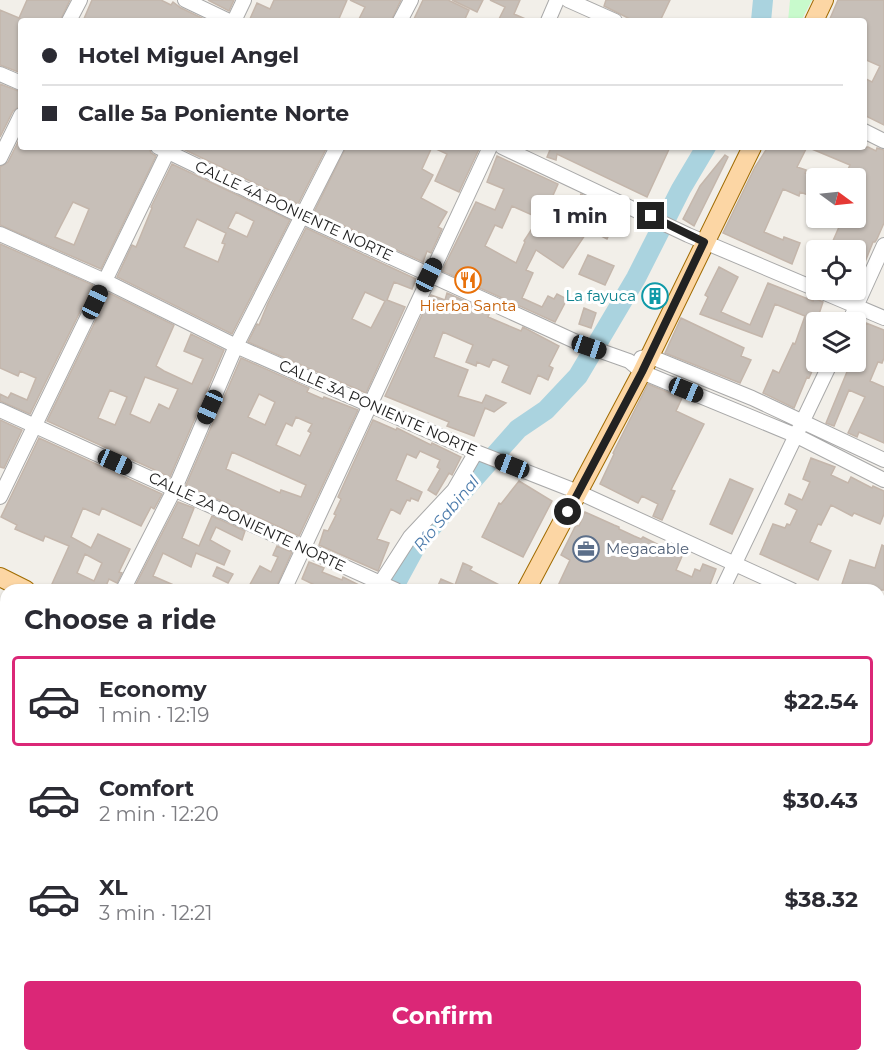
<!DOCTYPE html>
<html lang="en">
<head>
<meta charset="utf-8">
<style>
  :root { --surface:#fff; --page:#f7f7f7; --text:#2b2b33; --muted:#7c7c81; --line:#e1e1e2; --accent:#db2777 }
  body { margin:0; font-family:Montserrat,sans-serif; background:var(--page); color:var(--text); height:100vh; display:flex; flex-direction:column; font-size:22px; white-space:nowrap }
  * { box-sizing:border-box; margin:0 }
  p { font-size:20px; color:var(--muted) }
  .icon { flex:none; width:33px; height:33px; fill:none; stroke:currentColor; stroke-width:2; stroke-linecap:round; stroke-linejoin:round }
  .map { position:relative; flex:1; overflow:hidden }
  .panel { position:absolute; left:0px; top:584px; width:885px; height:478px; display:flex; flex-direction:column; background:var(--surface); border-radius:18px 18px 0 0; box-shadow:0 2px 4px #0004 }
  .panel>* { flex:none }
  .guide { position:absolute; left:18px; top:18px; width:849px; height:132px; border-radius:6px; box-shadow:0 2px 4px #0004; display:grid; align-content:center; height:132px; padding:0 24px; background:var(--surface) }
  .needle { width:39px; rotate:105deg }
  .buttons { position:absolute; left:806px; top:168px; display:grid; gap:12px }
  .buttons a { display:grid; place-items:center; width:60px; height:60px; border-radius:6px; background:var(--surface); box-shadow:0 2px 4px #0004; font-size:30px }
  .end { position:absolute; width:27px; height:27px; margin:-14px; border:8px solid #222; background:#fff; box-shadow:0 0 0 3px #fff }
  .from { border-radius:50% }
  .bubble { position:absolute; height:42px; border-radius:6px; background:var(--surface); box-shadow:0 2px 4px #0004; font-size:20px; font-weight:700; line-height:42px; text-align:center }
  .car { position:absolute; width:18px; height:36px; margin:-18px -9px; border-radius:8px; box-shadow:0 0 4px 2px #0007; background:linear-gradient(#222 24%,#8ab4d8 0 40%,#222 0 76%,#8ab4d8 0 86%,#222 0) }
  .guide b { display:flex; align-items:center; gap:21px; height:57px; font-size:22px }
  .guide b+b { border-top:2px solid var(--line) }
  .guide i { width:15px; height:15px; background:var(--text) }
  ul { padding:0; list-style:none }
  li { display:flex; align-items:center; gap:18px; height:90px; margin:0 12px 9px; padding:0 12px; border:3px solid transparent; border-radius:6px }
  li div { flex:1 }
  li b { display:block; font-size:22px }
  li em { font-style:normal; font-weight:700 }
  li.on { border-color:var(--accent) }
  li>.icon { width:54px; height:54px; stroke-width:1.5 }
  h2 { padding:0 24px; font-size:27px; line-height:72px }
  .action { display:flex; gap:12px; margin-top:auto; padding:12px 24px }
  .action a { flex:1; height:69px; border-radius:6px; background:var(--accent); color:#fff; font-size:24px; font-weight:700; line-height:69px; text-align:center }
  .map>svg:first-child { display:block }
</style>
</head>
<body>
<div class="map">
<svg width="884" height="1061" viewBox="0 0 884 1061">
  <rect width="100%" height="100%" fill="#f2efe9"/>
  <!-- park -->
  <path fill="#c8facc" d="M 790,0 L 812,0 L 801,21 L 788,21 Z"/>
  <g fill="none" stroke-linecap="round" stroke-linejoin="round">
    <!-- river -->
    <path stroke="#aad3df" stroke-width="20" d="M 761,21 L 763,0
      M 392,590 L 417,544 L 448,508 L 518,429 L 546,410 L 578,376 L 636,278 L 681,189 L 706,147
      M 375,1056 L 377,1061"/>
  </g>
  <!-- building -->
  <path fill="#c7bfb8" stroke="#c4b6ab" stroke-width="1.5" fill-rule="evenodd" d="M 27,0 L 70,0 L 60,21 L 21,21 L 21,73 L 0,65 L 0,10 L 19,18 Z
    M 92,0 L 161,0 L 171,5 L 173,2 L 181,8 L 208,21 L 83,21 Z
    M 208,0 L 234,0 L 229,11 Z
    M 274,0 L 347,0 L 338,21 L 249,21 L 257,3 L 270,9 Z
    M 350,0 L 401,0 L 391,21 L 358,21 L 365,7 Z
    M 423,0 L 448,0 L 469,10 L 464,21 L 413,21 Z
    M 452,0 L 483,0 L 477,12 Z
    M 490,0 L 520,0 L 514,14 L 530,21 L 498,21 L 505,7 Z
    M 606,0 L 670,0 L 660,21 L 634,21 L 604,6 Z
    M 838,0 L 884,0 L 884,125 L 864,115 L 864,78 L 872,82 L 880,66 L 864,59 L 864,21 L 829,21 Z
    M 0,84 L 21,92 L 21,106 L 13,111 L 0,137 Z
    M 21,136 L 21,147 L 149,147 L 151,153 L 156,156 L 101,269 L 0,225 L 0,167 L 8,162 ZM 73,202 L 89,209 L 74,245 L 55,237 Z
    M 179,147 L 327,147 L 298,204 Z
    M 346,147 L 480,147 L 459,192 L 435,181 L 447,154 L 432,147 L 422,169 L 433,175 L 421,198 L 447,212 L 438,227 L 442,229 L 431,253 L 427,251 L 423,262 L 314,212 Z
    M 543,147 L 670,147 L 647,197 L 557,154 L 556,160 L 547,157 L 550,150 Z
    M 768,147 L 807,147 L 797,167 L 806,170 L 805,173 L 816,178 L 816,198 L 800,192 L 799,196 L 783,189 L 764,232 L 783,240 L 784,237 L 800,243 L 792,264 L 723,233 L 755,167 Z
    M 807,147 L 868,147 L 876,151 L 877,148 L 884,150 L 884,223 L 877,239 L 875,242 L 873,242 L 855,287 L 855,250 L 832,243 L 843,218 L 856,223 L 865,201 L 855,197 L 855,178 L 844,178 L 850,165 Z
    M 725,155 L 728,157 L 694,226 L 683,219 L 700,186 Z
    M 497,156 L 558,184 L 547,209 L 569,220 L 581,194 L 628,217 L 620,232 L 612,228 L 607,239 L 597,234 L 603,221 L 597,217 L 563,268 L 536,250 L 526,270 L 533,273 L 522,298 L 542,307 L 548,296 L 554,299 L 557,294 L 567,299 L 555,322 L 442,271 L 476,202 L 495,210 L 504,189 L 487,182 ZM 512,206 L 539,218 L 524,241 L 525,242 L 516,263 L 485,246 L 495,225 L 502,228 Z
    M 172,164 L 290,220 L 232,334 L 117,277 L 132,245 L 136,247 L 152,208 L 151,207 ZM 236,212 L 254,221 L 247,237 L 228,228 ZM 197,219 L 226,233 L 222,243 L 225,244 L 218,262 L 184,247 Z
    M 306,228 L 416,279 L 412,289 L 394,282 L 387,300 L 405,307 L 366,393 L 248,342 L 257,324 L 259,325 L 268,303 ZM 365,292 L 385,301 L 371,328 L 352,319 Z
    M 0,244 L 93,285 L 30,414 L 0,401 L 0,394 L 8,398 L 11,393 L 27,400 L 36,378 L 20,371 L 18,376 L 0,368 Z
    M 588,255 L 614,266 L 605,285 L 579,274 Z
    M 719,267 L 738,277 L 721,312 L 750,325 L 768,283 L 813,301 L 814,298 L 823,302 L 819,314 L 838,321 L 816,322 L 816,370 L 813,369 L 809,378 L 807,377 L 794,408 L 763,393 L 773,370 L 779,373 L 793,343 L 795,344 L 805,316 L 775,304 L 762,337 L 700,314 L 708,297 L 705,295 Z
    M 109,293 L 174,325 L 156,366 L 164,371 L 192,384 L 203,359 L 184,351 L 191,334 L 224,350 L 170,477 L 47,421 ZM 145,377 L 178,389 L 169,409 L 159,404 L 150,423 L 130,414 ZM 110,390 L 127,397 L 115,425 L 98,418 Z
    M 447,293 L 490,312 L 488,317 L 521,331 L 523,327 L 559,346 L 549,366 L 553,368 L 548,380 L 538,375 L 530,394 L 502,382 L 509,366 L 493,359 L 489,367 L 477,362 L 476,366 L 466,362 L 473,345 L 443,332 L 434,357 L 468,370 L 458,396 L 482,403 L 486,395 L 506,403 L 494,412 L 485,408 L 474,436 L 447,426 L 449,422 L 385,396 L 431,295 L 445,300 Z
    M 584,308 L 596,313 L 591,328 L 579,324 Z
    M 681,318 L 744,348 L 741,356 L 751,360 L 740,383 L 665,353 Z
    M 866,323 L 884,330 L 884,358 L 882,363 L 878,362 L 870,381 L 884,387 L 884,443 L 859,432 L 857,437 L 848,433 L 865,397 L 849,390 L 834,426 L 826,423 L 851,362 L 855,362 L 855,351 Z
    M 241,358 L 309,388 L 307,392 L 323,399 L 324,397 L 358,410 L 299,536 L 186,485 ZM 259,394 L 275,402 L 265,425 L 248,417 ZM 296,417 L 312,424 L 308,431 L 311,433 L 300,456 L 276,445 L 286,423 L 292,426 ZM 232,452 L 306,485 L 301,497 L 281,490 L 280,493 L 226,469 Z
    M 648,384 L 682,398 L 676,411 L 704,424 L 671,490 L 675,491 L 662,520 L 653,516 L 658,504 L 642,496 L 638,503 L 600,484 L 614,454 L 613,453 Z
    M 0,420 L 22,430 L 4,468 L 0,467 Z
    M 373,420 L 396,430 L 397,428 L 431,445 L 432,443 L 461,457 L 452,475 L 449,473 L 436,495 L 428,490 L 440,469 L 437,467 L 440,460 L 420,451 L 416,458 L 407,454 L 396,480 L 422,492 L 418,501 L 411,498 L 410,501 L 407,500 L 400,514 L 391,509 L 377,539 L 389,543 L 378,571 L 319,545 L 324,530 L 328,531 L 336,515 L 334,514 L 341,499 L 338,497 Z
    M 39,438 L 162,494 L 154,509 L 151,507 L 141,526 L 102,508 L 99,515 L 83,508 L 71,537 L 91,548 L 98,534 L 130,549 L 119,572 L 122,573 L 117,583 L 109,579 L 106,586 L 112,590 L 63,590 L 52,584 L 69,546 L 45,536 L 43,541 L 15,529 L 17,525 L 1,517 ZM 85,554 L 102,563 L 94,581 L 77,573 Z
    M 811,458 L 835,467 L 831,475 L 848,483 L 851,477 L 872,488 L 873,486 L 884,491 L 884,514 L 880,524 L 854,513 L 852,516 L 831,505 L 821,525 L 818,524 L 810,542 L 831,551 L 818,580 L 760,554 L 773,524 L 785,528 L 787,524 L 790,525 L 797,510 L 785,504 L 789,494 L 802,500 L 810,482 L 803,479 Z
    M 730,479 L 753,489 L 732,534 L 710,524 Z
    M 519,481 L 552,501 L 523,557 L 482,537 L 499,503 L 501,504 Z
    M 178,502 L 194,508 L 182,538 L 199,546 L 212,516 L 245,531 L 242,540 L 216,527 L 210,540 L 230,551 L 224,565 L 196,553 L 191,567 L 163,553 L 153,576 L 185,590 L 133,590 Z
    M 585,512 L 614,525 L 619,527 L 619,529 L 634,536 L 641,539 L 643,537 L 673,552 L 674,549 L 683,554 L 676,570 L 692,577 L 695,569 L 700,571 L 703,564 L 716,569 L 708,590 L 556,590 L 570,560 L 561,555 L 576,525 L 579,526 Z
    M 882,545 L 884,546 L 884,590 L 840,590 L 850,560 L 875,568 Z
    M 277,546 L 292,552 L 275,590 L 247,590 L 260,566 L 271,572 L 278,557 L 273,555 Z
    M 309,562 L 324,568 L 322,572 L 342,580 L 343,577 L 369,590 L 325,590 L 302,579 Z
    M 463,563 L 472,567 L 470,570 L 509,590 L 436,590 L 441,579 L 455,585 Z
    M 217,567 L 233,574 L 228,583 L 213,576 Z"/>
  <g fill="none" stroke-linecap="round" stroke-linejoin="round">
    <!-- minor casing -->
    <g stroke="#a9a9a9" stroke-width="16">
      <path id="minor" d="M 185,0 L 229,21
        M 568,0 L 615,21
        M 69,21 L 80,0
        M 234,21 L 244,0
        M 400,21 L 411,0
        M 548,21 L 557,0
        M 0,74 L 21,83
        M 864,131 L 884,141
        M 158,147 L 301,216 L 581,344 L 629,361 L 642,372 L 797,436 L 884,480
        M 502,147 L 688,235 L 884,318
        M 0,158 L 21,115
        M 0,234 L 105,281 L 236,346 L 476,452 L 578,492 L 792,590
        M 849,322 L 884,245
        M 641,358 L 649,356 L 752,398 L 884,460
        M 0,410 L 396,590
        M 0,497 L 170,147
        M 123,590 L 175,488 L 236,346 L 337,147
        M 284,590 L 490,147
        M 378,590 L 381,582 L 410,537 L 454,490 L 476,452
        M 722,590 L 831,362
        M 879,630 L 884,632
        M 879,699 L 884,686
        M 879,816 L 884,819
        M 0,849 L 6,835
        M 0,918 L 6,922
        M 240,1056 L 248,1061
        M 66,1061 L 68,1056
        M 491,1061 L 494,1056
        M 731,1061 L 733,1056"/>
    </g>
    <!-- major casing -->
    <g stroke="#a06b00" stroke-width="20">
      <path id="major" d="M 814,21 L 824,0
        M 0,577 L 26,590
        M 526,590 L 642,372 L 752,147
        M 0,750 L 6,752
        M 879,990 L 884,992
        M 626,1056 L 637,1061
        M 305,1061 L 307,1056"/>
    </g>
    <!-- minor -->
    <use href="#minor" stroke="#fff" stroke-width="14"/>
    <!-- major -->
    <use href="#major" stroke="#fcd6a4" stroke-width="18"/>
  </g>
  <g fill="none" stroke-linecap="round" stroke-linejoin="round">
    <!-- route -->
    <path stroke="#222" stroke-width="8" d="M 568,512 L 642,372 L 704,242 L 651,216"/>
  </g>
  <!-- icons -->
  <defs>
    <g id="restaurant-ring" transform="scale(1.35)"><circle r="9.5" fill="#fff" stroke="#e8710a" stroke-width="1.5"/><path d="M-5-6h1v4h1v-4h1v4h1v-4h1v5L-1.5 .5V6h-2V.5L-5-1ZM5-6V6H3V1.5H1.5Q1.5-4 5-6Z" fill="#e8710a"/></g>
    <g id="building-ring" transform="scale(1.35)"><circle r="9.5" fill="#fff" stroke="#0f9aa8" stroke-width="1.5"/><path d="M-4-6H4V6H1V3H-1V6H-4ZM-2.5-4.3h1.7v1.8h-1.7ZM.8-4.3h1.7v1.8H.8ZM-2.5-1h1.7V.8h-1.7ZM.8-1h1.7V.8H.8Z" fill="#0f9aa8"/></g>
    <g id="office-ring" transform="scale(1.35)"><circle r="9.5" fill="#fff" stroke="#5c6f8a" stroke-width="1.5"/><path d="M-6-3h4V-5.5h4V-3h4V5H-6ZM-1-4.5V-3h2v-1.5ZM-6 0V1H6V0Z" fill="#5c6f8a"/></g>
  </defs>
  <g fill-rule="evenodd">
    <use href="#restaurant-ring" x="468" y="280"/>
    <use href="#building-ring" x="655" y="296"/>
    <use href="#office-ring" x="586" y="549"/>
  </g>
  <g text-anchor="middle" stroke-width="6" stroke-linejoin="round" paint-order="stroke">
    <!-- street labels -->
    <g font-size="15" fill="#222" stroke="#fff">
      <text transform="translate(294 211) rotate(25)" y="5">CALLE 4A PONIENTE NORTE</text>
      <text transform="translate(378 408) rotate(24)" y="5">CALLE 3A PONIENTE NORTE</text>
      <text transform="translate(247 522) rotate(25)" y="5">CALLE 2A PONIENTE NORTE</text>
    </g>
    <!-- culture labels -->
    <g font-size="15" fill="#0d838f" stroke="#fff" text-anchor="end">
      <text x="636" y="301">La fayuca</text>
    </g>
    <!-- food labels -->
    <g font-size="15" fill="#c56008" stroke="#fff">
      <text x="468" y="311">Hierba Santa</text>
    </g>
    <!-- service labels -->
    <g font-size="15" fill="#4e5e75" stroke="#fff" text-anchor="start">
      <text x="606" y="554">Megacable</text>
    </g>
    <!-- water labels -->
    <g font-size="16" font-style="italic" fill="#4a7aab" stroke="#fff">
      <text transform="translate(446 513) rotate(-50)" y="6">Río Sabinal</text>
    </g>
  </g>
</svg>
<div class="buttons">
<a><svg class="needle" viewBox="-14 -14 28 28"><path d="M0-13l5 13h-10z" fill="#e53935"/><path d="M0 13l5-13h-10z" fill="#7c7c81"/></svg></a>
<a><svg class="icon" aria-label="locate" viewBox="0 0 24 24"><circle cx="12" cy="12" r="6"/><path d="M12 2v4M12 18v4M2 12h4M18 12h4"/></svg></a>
<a><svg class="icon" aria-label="layers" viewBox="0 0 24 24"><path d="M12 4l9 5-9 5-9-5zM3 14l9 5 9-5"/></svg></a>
</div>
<i class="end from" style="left:568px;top:512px"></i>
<i class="end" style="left:651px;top:216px"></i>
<div class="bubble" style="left:531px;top:195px;width:99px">1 min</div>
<i class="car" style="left:429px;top:275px;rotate:26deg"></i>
<i class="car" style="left:95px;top:302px;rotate:25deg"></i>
<i class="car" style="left:589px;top:347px;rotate:109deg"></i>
<i class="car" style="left:686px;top:390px;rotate:112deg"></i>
<i class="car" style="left:210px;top:407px;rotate:204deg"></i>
<i class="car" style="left:115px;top:462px;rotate:114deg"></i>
<i class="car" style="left:512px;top:466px;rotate:291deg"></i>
<div class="guide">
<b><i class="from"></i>Hotel Miguel Angel</b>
<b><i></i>Calle 5a Poniente Norte</b>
</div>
<section class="panel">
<h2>Choose a ride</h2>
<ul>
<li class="on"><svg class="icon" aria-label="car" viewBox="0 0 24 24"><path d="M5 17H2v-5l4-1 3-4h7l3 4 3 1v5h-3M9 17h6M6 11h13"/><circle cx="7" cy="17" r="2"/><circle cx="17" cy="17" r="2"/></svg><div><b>Economy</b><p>1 min · 12:19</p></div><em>$22.54</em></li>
<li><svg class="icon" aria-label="car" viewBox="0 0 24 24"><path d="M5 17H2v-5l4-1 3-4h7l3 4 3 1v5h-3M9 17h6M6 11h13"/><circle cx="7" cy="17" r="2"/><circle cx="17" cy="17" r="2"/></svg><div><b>Comfort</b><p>2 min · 12:20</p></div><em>$30.43</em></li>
<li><svg class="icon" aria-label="car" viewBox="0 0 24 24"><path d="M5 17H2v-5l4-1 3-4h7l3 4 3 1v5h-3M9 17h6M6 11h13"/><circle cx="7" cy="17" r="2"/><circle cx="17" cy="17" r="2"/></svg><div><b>XL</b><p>3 min · 12:21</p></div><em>$38.32</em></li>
</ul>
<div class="action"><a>Confirm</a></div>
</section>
</div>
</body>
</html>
